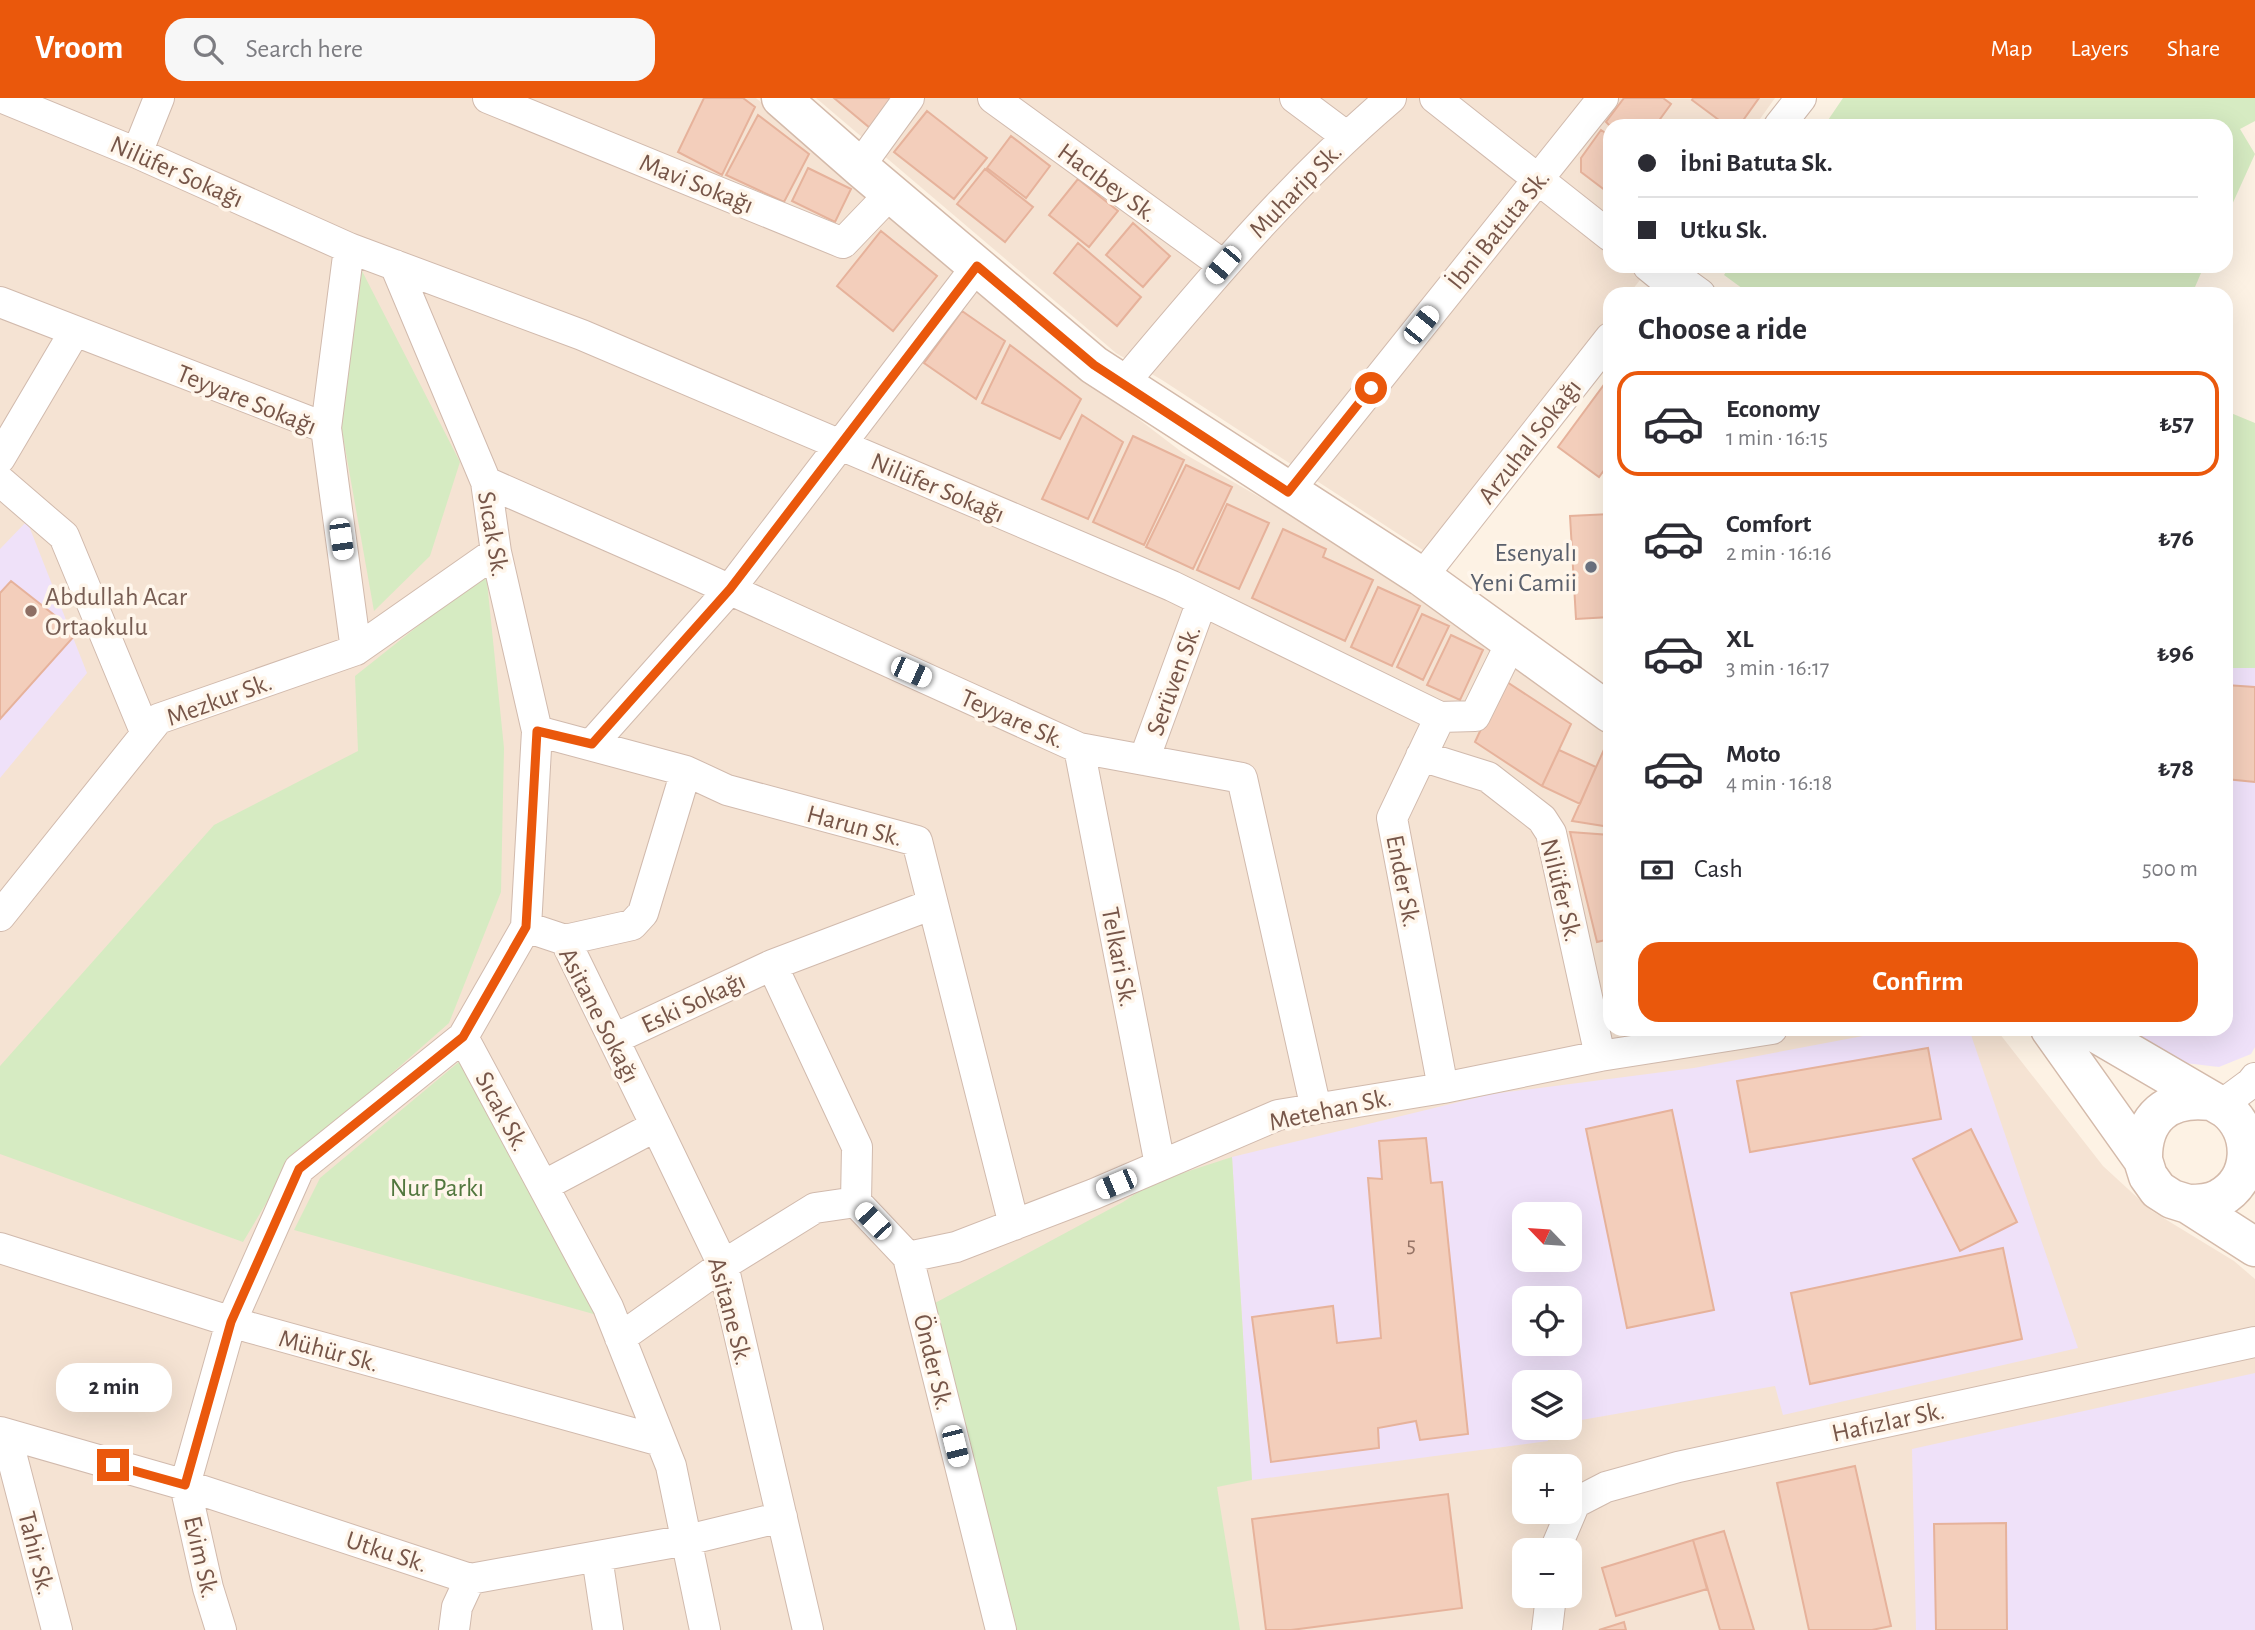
<!DOCTYPE html>
<html lang="en">
<head>
<meta charset="utf-8">
<style>
  :root { --surface:#fff; --page:#f7f7f7; --text:#2b2b33; --muted:#7c7c81; --line:#e1e1e2; --accent:#ea580c }
  body { margin:0; font-family:"Alegreya Sans",sans-serif; background:var(--page); color:var(--text); height:100vh; display:flex; flex-direction:column; font-size:26px; white-space:nowrap }
  * { box-sizing:border-box; margin:0 }
  p { font-size:23px; color:var(--muted) }
  .icon { flex:none; width:38px; height:38px; fill:none; stroke:currentColor; stroke-width:2; stroke-linecap:round; stroke-linejoin:round }
  .map { position:relative; flex:1; overflow:hidden }
  .side { position:absolute; left:1603px; top:189px; width:630px; height:749px; display:flex; flex-direction:column; background:var(--surface); border-radius:21px; box-shadow:0 7px 28px #0002 }
  .side>* { flex:none }
  .hud { position:absolute; left:1603px; top:21px; width:630px; height:154px; border-radius:21px; box-shadow:0 7px 28px #0002; display:grid; align-content:center; height:154px; padding:0 35px; background:var(--surface) }
  .needle { width:46px; rotate:295deg }
  .controls { position:absolute; left:1512px; top:1104px; display:grid; gap:14px }
  .controls a { display:grid; place-items:center; width:70px; height:70px; border-radius:14px; background:var(--surface); box-shadow:0 7px 28px #0002; font-size:35px }
  .end { position:absolute; width:32px; height:32px; margin:-16px; border:9px solid #ea580c; background:#fff; box-shadow:0 0 0 4px #fff }
  .from { border-radius:50% }
  .bubble { position:absolute; height:49px; border-radius:21px; background:var(--surface); box-shadow:0 7px 28px #0002; font-size:23px; font-weight:700; line-height:49px; text-align:center }
  .car { position:absolute; width:21px; height:42px; margin:-21px -10px; border-radius:9px; box-shadow:0 0 5px 2px #0007; background:linear-gradient(#fff 24%,#345 0 40%,#fff 0 76%,#345 0 86%,#fff 0) }
  .hud b { display:flex; align-items:center; gap:24px; height:66px; font-size:26px }
  .hud b+b { border-top:2px solid var(--line) }
  .hud i { width:18px; height:18px; background:var(--text) }
  ul { padding:0; list-style:none }
  li { display:flex; align-items:center; gap:21px; height:105px; margin:0 14px 10px; padding:0 21px; border:4px solid transparent; border-radius:21px }
  li div { flex:1 }
  li b { display:block; font-size:26px }
  li em { font-style:normal; font-weight:700 }
  li.current { border-color:var(--accent) }
  li>.icon { width:63px; height:63px; stroke-width:1.5 }
  h2 { padding:0 35px; font-size:32px; line-height:84px }
  .pay { display:flex; align-items:center; gap:18px; height:77px; padding:0 35px; font-size:26px }
  .pay p { margin-inline-start:auto }
  .button { display:flex; gap:14px; margin-top:auto; padding:14px 35px }
  .button a { flex:1; height:80px; border-radius:21px; background:var(--accent); color:#fff; font-size:28px; font-weight:700; line-height:80px; text-align:center }
  header { display:flex; align-items:center; gap:42px; box-sizing:border-box; height:98px; padding:0 35px; background:var(--accent); color:#fff }
  header strong { font-size:33px }
  nav { display:flex; gap:38px; margin-inline-start:auto; font-size:24px }
  .search { width:490px; height:63px; background:var(--page); display:flex; align-items:center; gap:18px; box-sizing:border-box; padding:0 24px; border-radius:21px; color:var(--muted); font-size:26px }
  .map>svg:first-child { display:block }
</style>
</head>
<body>
<header>
<strong>Vroom</strong>
<div class="search"><svg class="icon" aria-label="search" viewBox="0 0 24 24"><circle cx="10" cy="10" r="6"/><path d="M15 15l6 6"/></svg>Search here</div>
<nav><a>Map</a><a>Layers</a><a>Share</a></nav>
</header>
<div class="map">
<svg width="2255" height="1532" viewBox="0 0 2255 1532">
  <rect width="100%" height="100%" fill="#fdf2e4"/>
  <!-- residential -->
  <path fill="#f5e3d3" fill-rule="evenodd" d="M 0,0 L 756,0 L 1086,281 L 1183,355 L 1301,423 L 1490,549 L 1519,572 L 1610,635 L 1610,931 L 1996,931 L 2103,1068 L 2152,1113 L 2234,1163 L 2255,1181 L 2255,1532 L 0,1532 ZM 1524,1116 L 1570,1116 L 1570,1162 L 1524,1162 ZM 1524,1200 L 1570,1200 L 1570,1246 L 1524,1246 ZM 1524,1284 L 1570,1284 L 1570,1330 L 1524,1330 ZM 1524,1368 L 1570,1368 L 1570,1414 L 1524,1414 ZM 1524,1452 L 1570,1452 L 1570,1498 L 1524,1498 Z
    M 816,0 L 1775,0 L 1755,28 L 1610,28 L 1610,168 L 1651,168 L 1629,196 L 1610,196 L 1610,221 L 1429,456 L 1162,282 L 1116,255 Z"/>
  <!-- education -->
  <path fill="#efe1f9" fill-rule="evenodd" d="M 27,423 L 87,575 L 0,680 L 0,451 Z
    M 2226,570 L 2255,570 L 2255,949 L 2251,956 L 2219,969 L 2168,963 L 2126,931 L 2226,931 Z
    M 1900,931 L 1969,931 L 2078,1250 L 1783,1317 L 1775,1288 L 1570,1324 L 1570,1284 L 1524,1284 L 1524,1330 L 1546,1330 L 1548,1343 L 1252,1382 L 1232,1059 L 1492,996 L 1694,970 ZM 1524,1116 L 1570,1116 L 1570,1162 L 1524,1162 ZM 1524,1200 L 1570,1200 L 1570,1246 L 1524,1246 Z
    M 2255,1275 L 2255,1532 L 1916,1532 L 1912,1351 Z"/>
  <!-- green -->
  <path fill="#d6ebc2" d="M 1843,0 L 2255,0 L 2255,23 L 2240,31 L 2255,56 L 2226,120 L 2226,28 L 1824,28 Z
    M 1730,168 L 2204,168 L 2192,196 L 1750,196 L 1724,177 Z
    M 362,173 L 460,364 L 430,458 L 374,513 L 341,327 Z
    M 2226,313 L 2255,325 L 2255,570 L 2226,570 Z
    M 486,474 L 504,650 L 501,794 L 449,925 L 290,1065 L 243,1144 L 0,1056 L 0,968 L 214,727 L 358,653 L 355,578 Z
    M 460,963 L 597,1217 L 294,1132 L 320,1080 Z
    M 1232,1059 L 1252,1382 L 1217,1389 L 1240,1532 L 1012,1532 L 935,1205 L 1123,1104 L 1152,1085 Z"/>
  <!-- building -->
  <path fill="#f3cebb" stroke="#e6b29b" stroke-width="2" d="M 704,0 L 743,0 L 755,9 L 722,77 L 678,54 Z
    M 834,0 L 894,0 L 870,30 Z
    M 1624,0 L 1663,0 L 1671,6 L 1655,28 L 1610,28 L 1606,24 Z
    M 1693,0 L 1759,0 L 1739,28 L 1727,28 L 1692,2 Z
    M 927,13 L 987,60 L 954,101 L 894,54 Z
    M 758,17 L 809,56 L 784,104 L 726,77 Z
    M 1601,32 L 1610,38 L 1610,96 L 1581,74 L 1581,60 Z
    M 1011,38 L 1050,68 L 1026,100 L 987,70 Z
    M 808,70 L 851,91 L 835,124 L 792,103 Z
    M 985,71 L 1033,109 L 1005,144 L 957,106 Z
    M 1078,81 L 1118,113 L 1089,149 L 1049,117 Z
    M 1133,125 L 1170,158 L 1143,189 L 1106,157 Z
    M 881,133 L 937,178 L 893,233 L 837,188 Z
    M 1078,145 L 1141,199 L 1117,228 L 1054,175 Z
    M 962,213 L 1005,243 L 976,301 L 924,265 Z
    M 1010,247 L 1081,301 L 1060,341 L 982,305 Z
    M 1606,284 L 1610,287 L 1610,364 L 1599,379 L 1558,349 Z
    M 1082,317 L 1123,344 L 1088,421 L 1042,401 Z
    M 1133,338 L 1184,362 L 1144,447 L 1093,424 Z
    M 1186,367 L 1232,389 L 1193,471 L 1146,449 Z
    M 1227,406 L 1269,425 L 1239,491 L 1197,472 Z
    M 1610,416 L 1610,519 L 1576,521 L 1570,418 Z
    M 1283,431 L 1326,451 L 1323,459 L 1373,482 L 1345,543 L 1252,500 Z
    M 11,483 L 77,535 L 0,621 L 0,495 Z
    M 1378,489 L 1420,508 L 1392,568 L 1351,549 Z
    M 1422,516 L 1449,528 L 1423,582 L 1397,569 Z
    M 1451,537 L 1483,552 L 1460,602 L 1427,587 Z
    M 1504,582 L 1571,626 L 1542,688 L 1475,644 Z
    M 2226,587 L 2255,589 L 2255,684 L 2226,681 Z
    M 1606,647 L 1610,650 L 1610,729 L 1572,723 Z
    M 1559,652 L 1596,669 L 1580,706 L 1542,688 Z
    M 1570,734 L 1610,737 L 1610,841 L 1597,844 Z
    M 1610,848 L 1610,873 L 1605,849 Z
    M 1928,950 L 1941,1021 L 1750,1054 L 1737,983 Z
    M 1672,1012 L 1714,1212 L 1627,1230 L 1586,1031 Z
    M 1971,1031 L 2017,1124 L 1960,1153 L 1913,1061 Z
    M 1426,1040 L 1431,1085 L 1442,1084 L 1468,1336 L 1420,1342 L 1416,1323 L 1378,1330 L 1379,1350 L 1271,1364 L 1252,1219 L 1333,1208 L 1337,1245 L 1381,1240 L 1368,1080 L 1382,1081 L 1379,1043 Z
    M 2003,1150 L 2022,1241 L 1810,1286 L 1791,1195 Z
    M 1855,1368 L 1891,1528 L 1872,1532 L 1809,1532 L 1777,1385 Z
    M 1448,1396 L 1462,1510 L 1291,1532 L 1266,1532 L 1252,1421 Z
    M 2006,1425 L 2007,1532 L 1936,1532 L 1934,1426 Z
    M 1724,1433 L 1754,1532 L 1720,1532 L 1693,1442 Z
    M 1693,1442 L 1707,1491 L 1616,1518 L 1602,1470 Z
    M 1624,1524 L 1626,1532 L 1599,1532 Z"/>
  <g fill="none" stroke-linecap="round" stroke-linejoin="round">
    <!-- minor casing -->
    <g stroke="#d1baad" stroke-width="32">
      <path id="minor" d="M 3,0 L 137,55 L 349,150 L 582,237 L 1172,488 L 1440,619
        M 488,0 L 843,145 L 890,96
        M 993,0 L 1223,167
        M 1295,0 L 1346,38
        M 1435,0 L 1610,138
        M 1779,28 L 1801,0
        M 137,55 L 159,0
        M 859,69 L 909,0
        M 349,150 L 326,330 L 356,552
        M 395,167 L 486,384 L 496,454 L 537,633 L 526,829 L 463,939 L 608,1209 L 671,1368 L 705,1532
        M 1648,168 L 1659,177 L 1678,180 L 1700,196
        M 0,204 L 326,330
        M 1123,286 C 1207,186 1291,85 1391,0
        M 0,360 L 75,233
        M 0,383 L 64,438 L 146,636
        M 486,384 L 691,474 L 1079,650 L 1242,680 L 1316,1011
        M 1288,394 L 1603,0
        M 1422,479 L 1610,240
        M 537,633 L 686,673 L 727,692 L 917,743 L 1014,1127
        M 592,646 L 730,491 L 977,168
        M 1079,650 L 1160,1067
        M 1421,658 L 1488,679 L 1542,721 L 1551,735 L 1600,958
        M 1144,662 L 1202,503
        M 0,818 L 158,621 L 356,552 L 496,454
        M 526,829 L 565,842 L 656,1028
        M 565,842 L 632,827 L 643,815 L 686,673
        M 614,941 L 772,867
        M 1443,990 L 1392,720 L 1440,619 L 1475,618 L 1512,543
        M 2220,1008 L 2251,985 L 2255,980
        M 543,1088 L 656,1028 L 723,1167 L 808,1532
        M 856,1104 L 857,1049 L 772,867 L 933,806
        M 0,1150 L 248,1229 L 661,1343
        M 908,1159 L 956,1149 L 1094,1096 L 1278,1017 L 1443,990 L 1600,958 L 1772,931
        M 620,1240 L 723,1167 L 815,1110 L 856,1104 L 908,1159 L 1001,1532
        M 0,1334 L 185,1387 L 470,1481 L 687,1442 L 782,1419
        M 6,1336 L 57,1532
        M 1555,1452 L 1575,1405 L 1606,1389 L 1678,1369 L 2255,1244
        M 597,1459 L 608,1532
        M 221,1532 L 208,1490 L 185,1387 L 231,1224 L 299,1071 L 463,939
        M 454,1532 L 457,1509 L 470,1481
        M 1547,1532 L 1551,1498"/>
    </g>
    <!-- secondary casing -->
    <g stroke="#d4baaa" stroke-width="41">
      <path id="secondary" d="M 781,0 L 862,71 L 1094,267 L 1422,479 L 1610,615
        M 2050,931 L 2143,1062 L 2148,1078 L 2158,1092 L 2172,1101 L 2188,1106 L 2255,1149
        M 2089,931 L 2226,1011 C 2255,1035 2254,1081 2220,1100 C 2210,1106 2199,1106 2188,1106
        M 2143,1062 C 2142,1019 2168,998 2210,1003"/>
    </g>
    <!-- minor -->
    <use href="#minor" stroke="#fff" stroke-width="30"/>
    <!-- secondary -->
    <use href="#secondary" stroke="#fff" stroke-width="38"/>
  </g>
  <g fill="none" stroke-linecap="round" stroke-linejoin="round">
    <!-- route -->
    <path stroke="#ea580c" stroke-width="9" d="M 113,1367 L 185,1387 L 231,1224 L 299,1071 L 463,939 L 526,829 L 537,633 L 592,646 L 730,491 L 977,168 L 1094,267 L 1288,394 L 1371,290"/>
  </g>
  <!-- markers -->
  <circle fill="#6b7280" stroke="#fff6eb" stroke-width="2.5" cx="1591" cy="469" r="7"/>
  <circle fill="#8d6e63" stroke="#fff6eb" stroke-width="2.5" cx="31" cy="513" r="7"/>
  <g text-anchor="middle" stroke-width="7" stroke-linejoin="round" paint-order="stroke">
    <!-- number labels -->
    <g font-size="23" fill="#967466">
      <text x="1411" y="1154">5</text>
    </g>
    <!-- street labels -->
    <g font-size="26" fill="#775649" stroke="#fff6eb">
      <text transform="translate(177 73) rotate(24)" y="9">Nilüfer Sokağı</text>
      <text transform="translate(1108 84) rotate(36)" y="9">Hacıbey Sk.</text>
      <text transform="translate(697 85) rotate(22)" y="9">Mavi Sokağı</text>
      <text transform="translate(1295 92) rotate(-46)" y="9">Muharip Sk.</text>
      <text transform="translate(1498 131) rotate(-51)" y="9">İbni Batuta Sk.</text>
      <text transform="translate(247 301) rotate(22)" y="9">Teyyare Sokağı</text>
      <text transform="translate(1529 343) rotate(-52)" y="9">Arzuhal Sokağı</text>
      <text transform="translate(938 389) rotate(23)" y="9">Nilüfer Sokağı</text>
      <text transform="translate(494 436) rotate(80)" y="9">Sıcak Sk.</text>
      <text transform="translate(1173 582) rotate(-70)" y="9">Serüven Sk.</text>
      <text transform="translate(219 601) rotate(-20)" y="9">Mezkur Sk.</text>
      <text transform="translate(1013 620) rotate(24)" y="9">Teyyare Sk.</text>
      <text transform="translate(855 727) rotate(15)" y="9">Harun Sk.</text>
      <text transform="translate(1404 783) rotate(79)" y="9">Ender Sk.</text>
      <text transform="translate(1562 792) rotate(76)" y="9">Nilüfer Sk.</text>
      <text transform="translate(1120 859) rotate(79)" y="9">Telkari Sk.</text>
      <text transform="translate(693 904) rotate(-25)" y="9">Eski Sokağı</text>
      <text transform="translate(600 917) rotate(63)" y="9">Asitane Sokağı</text>
      <text transform="translate(1330 1011) rotate(-12)" y="9">Metehan Sk.</text>
      <text transform="translate(503 1013) rotate(62)" y="9">Sıcak Sk.</text>
      <text transform="translate(731 1213) rotate(75)" y="9">Asitane Sk.</text>
      <text transform="translate(329 1252) rotate(15)" y="9">Mühür Sk.</text>
      <text transform="translate(934 1264) rotate(76)" y="9">Önder Sk.</text>
      <text transform="translate(1888 1323) rotate(-12)" y="9">Hafızlar Sk.</text>
      <text transform="translate(387 1453) rotate(18)" y="9">Utku Sk.</text>
      <text transform="translate(37 1455) rotate(76)" y="9">Tahir Sk.</text>
      <text transform="translate(202 1459) rotate(77)" y="9">Evim Sk.</text>
    </g>
    <!-- worship labels -->
    <g font-size="26" fill="#5b616d" stroke="#fff6eb" text-anchor="end">
      <text x="1577" y="463">Esenyalı<tspan x="1577" dy="30">Yeni Camii</tspan></text>
    </g>
    <!-- education labels -->
    <g font-size="26" fill="#785e54" stroke="#fff6eb" text-anchor="start">
      <text x="45" y="507">Abdullah Acar<tspan x="45" dy="30">Ortaokulu</tspan></text>
    </g>
    <!-- park labels -->
    <g font-size="26" fill="#52773e" stroke="#fff6eb">
      <text x="437" y="1098">Nur Parkı</text>
    </g>
  </g>
</svg>
<div class="controls">
<a><svg class="needle" viewBox="-14 -14 28 28"><path d="M0-13l5 13h-10z" fill="#e53935"/><path d="M0 13l5-13h-10z" fill="#7c7c81"/></svg></a>
<a><svg class="icon" aria-label="locate" viewBox="0 0 24 24"><circle cx="12" cy="12" r="6"/><path d="M12 2v4M12 18v4M2 12h4M18 12h4"/></svg></a>
<a><svg class="icon" aria-label="layers" viewBox="0 0 24 24"><path d="M12 4l9 5-9 5-9-5zM3 14l9 5 9-5"/></svg></a>
<a>+</a>
<a>−</a>
</div>
<i class="end from" style="left:1371px;top:290px"></i>
<i class="end" style="left:113px;top:1367px"></i>
<div class="bubble" style="left:56px;top:1265px;width:116px">2 min</div>
<i class="car" style="left:1223px;top:167px;rotate:220deg"></i>
<i class="car" style="left:1421px;top:227px;rotate:39deg"></i>
<i class="car" style="left:341px;top:441px;rotate:172deg"></i>
<i class="car" style="left:911px;top:574px;rotate:114deg"></i>
<i class="car" style="left:1116px;top:1086px;rotate:247deg"></i>
<i class="car" style="left:873px;top:1123px;rotate:316deg"></i>
<i class="car" style="left:955px;top:1348px;rotate:166deg"></i>
<div class="hud">
<b><i class="from"></i>İbni Batuta Sk.</b>
<b><i></i>Utku Sk.</b>
</div>
<section class="side">
<h2>Choose a ride</h2>
<ul>
<li class="current"><svg class="icon" aria-label="car" viewBox="0 0 24 24"><path d="M5 17H2v-5l4-1 3-4h7l3 4 3 1v5h-3M9 17h6M6 11h13"/><circle cx="7" cy="17" r="2"/><circle cx="17" cy="17" r="2"/></svg><div><b>Economy</b><p>1 min · 16:15</p></div><em>₺57</em></li>
<li><svg class="icon" aria-label="car" viewBox="0 0 24 24"><path d="M5 17H2v-5l4-1 3-4h7l3 4 3 1v5h-3M9 17h6M6 11h13"/><circle cx="7" cy="17" r="2"/><circle cx="17" cy="17" r="2"/></svg><div><b>Comfort</b><p>2 min · 16:16</p></div><em>₺76</em></li>
<li><svg class="icon" aria-label="car" viewBox="0 0 24 24"><path d="M5 17H2v-5l4-1 3-4h7l3 4 3 1v5h-3M9 17h6M6 11h13"/><circle cx="7" cy="17" r="2"/><circle cx="17" cy="17" r="2"/></svg><div><b>XL</b><p>3 min · 16:17</p></div><em>₺96</em></li>
<li><svg class="icon" aria-label="car" viewBox="0 0 24 24"><path d="M5 17H2v-5l4-1 3-4h7l3 4 3 1v5h-3M9 17h6M6 11h13"/><circle cx="7" cy="17" r="2"/><circle cx="17" cy="17" r="2"/></svg><div><b>Moto</b><p>4 min · 16:18</p></div><em>₺78</em></li>
</ul>
<div class="pay"><svg class="icon" aria-label="cash" viewBox="0 0 24 24"><path d="M3 7h18v10H3z"/><circle cx="12" cy="12" r="2"/></svg>Cash<p>500 m</p></div>
<div class="button"><a>Confirm</a></div>
</section>
</div>
</body>
</html>
